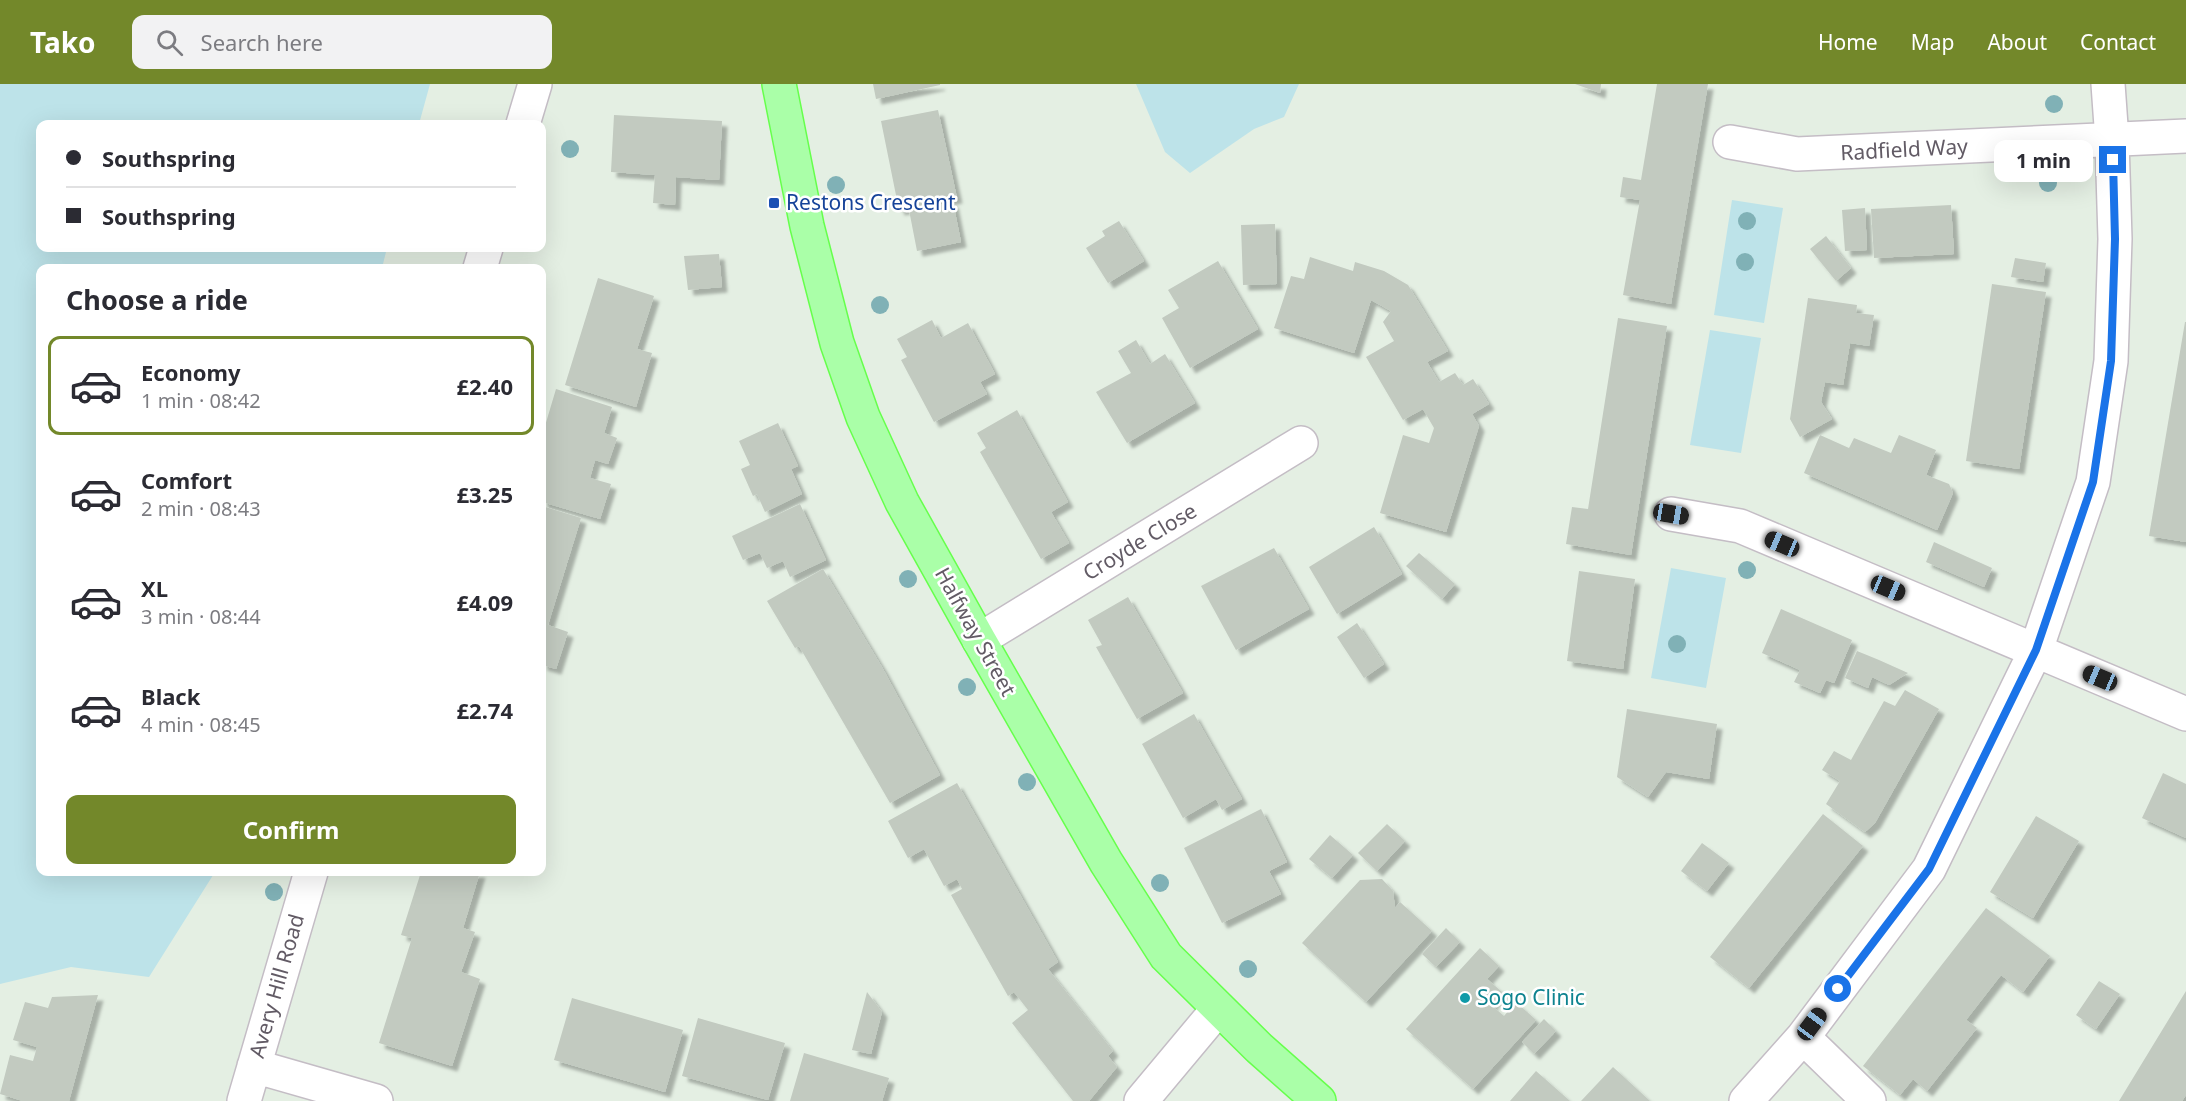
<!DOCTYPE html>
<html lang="en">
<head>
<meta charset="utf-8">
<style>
  :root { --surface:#fff; --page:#f2f2f3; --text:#2b2b33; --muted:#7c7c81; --line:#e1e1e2; --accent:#73882a }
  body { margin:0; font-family:"Noto Sans",sans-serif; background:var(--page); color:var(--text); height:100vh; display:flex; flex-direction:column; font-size:22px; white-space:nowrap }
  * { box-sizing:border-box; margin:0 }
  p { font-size:20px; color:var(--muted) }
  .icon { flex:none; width:33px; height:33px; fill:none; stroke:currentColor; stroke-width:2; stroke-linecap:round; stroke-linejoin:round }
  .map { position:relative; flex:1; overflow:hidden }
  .details { position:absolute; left:36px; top:180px; width:510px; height:612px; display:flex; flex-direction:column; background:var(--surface); border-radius:12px; box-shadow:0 6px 24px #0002 }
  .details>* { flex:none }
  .guide { position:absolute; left:36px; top:36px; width:510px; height:132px; border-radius:12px; box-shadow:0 6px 24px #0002; display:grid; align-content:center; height:132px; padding:0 30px; background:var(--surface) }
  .end { position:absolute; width:27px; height:27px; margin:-14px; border:8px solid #1a73e8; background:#fff; box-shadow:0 0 0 3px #fff }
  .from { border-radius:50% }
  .bubble { position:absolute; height:42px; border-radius:12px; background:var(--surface); box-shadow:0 6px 24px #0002; font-size:20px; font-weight:700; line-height:42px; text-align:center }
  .car { position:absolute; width:18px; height:36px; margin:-18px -9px; border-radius:8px; box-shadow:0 0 4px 2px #0007; background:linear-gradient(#222 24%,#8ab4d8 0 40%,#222 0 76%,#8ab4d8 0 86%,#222 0) }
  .guide b { display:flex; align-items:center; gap:21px; height:57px; font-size:22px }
  .guide b+b { border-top:2px solid var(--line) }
  .guide i { width:15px; height:15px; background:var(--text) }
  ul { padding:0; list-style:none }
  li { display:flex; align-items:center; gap:18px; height:99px; margin:0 12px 9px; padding:0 18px; border:3px solid transparent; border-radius:12px }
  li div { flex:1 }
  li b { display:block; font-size:22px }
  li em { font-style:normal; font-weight:700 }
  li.on { border-color:var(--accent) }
  li>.icon { width:54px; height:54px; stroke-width:1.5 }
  h2 { padding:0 30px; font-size:27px; line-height:72px }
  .cta { display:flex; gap:12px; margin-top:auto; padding:12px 30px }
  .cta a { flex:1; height:69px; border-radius:12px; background:var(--accent); color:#fff; font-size:24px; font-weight:700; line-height:69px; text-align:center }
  header { display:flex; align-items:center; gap:36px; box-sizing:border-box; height:84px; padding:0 30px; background:var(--accent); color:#fff }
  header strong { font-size:28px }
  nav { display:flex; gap:33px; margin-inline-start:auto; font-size:21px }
  .search { width:420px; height:54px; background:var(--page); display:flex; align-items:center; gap:15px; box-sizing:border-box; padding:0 21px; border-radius:12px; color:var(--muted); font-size:22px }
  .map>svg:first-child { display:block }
</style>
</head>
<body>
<header>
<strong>Tako</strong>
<div class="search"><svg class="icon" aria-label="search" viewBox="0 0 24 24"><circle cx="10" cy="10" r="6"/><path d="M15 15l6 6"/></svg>Search here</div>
<nav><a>Home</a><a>Map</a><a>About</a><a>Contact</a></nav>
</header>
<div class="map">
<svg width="2186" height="1017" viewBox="0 0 2186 1017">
  <defs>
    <filter id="shadow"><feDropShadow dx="5.5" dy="5.5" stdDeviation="1.5" flood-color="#0004"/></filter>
  </defs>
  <rect width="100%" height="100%" fill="#e4efe3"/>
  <!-- green -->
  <path fill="#bde3e9" d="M 0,0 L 430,0 L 419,40 L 40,40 L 40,164 L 387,164 L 382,184 L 40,184 L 40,788 L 215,788 L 149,893 L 71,883 L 0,900 Z
    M 1136,0 L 1299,0 L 1284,33 L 1254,45 L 1190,89 L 1165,68 Z
    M 1732,116 L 1783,124 L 1764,239 L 1714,231 Z
    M 1710,246 L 1761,254 L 1741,369 L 1690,361 Z
    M 1671,484 L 1726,494 L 1706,604 L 1651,594 Z"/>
  <!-- building -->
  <path fill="#c2cac0" filter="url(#shadow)" d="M 873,0 L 940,0 L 940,1 L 876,15 Z
    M 1575,0 L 1601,0 L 1600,9 Z
    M 1657,0 L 1708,0 L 1671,220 L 1623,211 L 1640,116 L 1620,113 L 1623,93 L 1641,96 Z
    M 938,26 L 957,114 L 899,126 L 881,37 Z
    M 614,31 L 722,37 L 719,96 L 676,93 L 675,121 L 653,119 L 655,91 L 611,88 Z
    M 953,118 L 961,158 L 917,167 L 909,126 Z
    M 1951,121 L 1954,170 L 1874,174 L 1871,125 Z
    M 1865,124 L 1867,166 L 1845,167 L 1842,126 Z
    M 1119,137 L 1144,177 L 1108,199 L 1086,164 L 1105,152 L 1102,147 Z
    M 1275,140 L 1277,200 L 1243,201 L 1241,141 Z
    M 1826,152 L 1851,184 L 1836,197 L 1810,165 Z
    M 719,170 L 722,203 L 688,206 L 684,172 Z
    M 1310,173 L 1353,187 L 1355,178 L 1384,187 L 1408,201 L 1448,267 L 1427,278 L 1439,298 L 1455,289 L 1463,301 L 1473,295 L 1489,320 L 1472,330 L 1479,342 L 1446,448 L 1380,429 L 1403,351 L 1429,359 L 1434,344 L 1423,325 L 1403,336 L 1366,273 L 1394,257 L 1383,238 L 1391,227 L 1371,216 L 1354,269 L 1274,244 L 1291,192 L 1304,195 Z
    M 2015,174 L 2046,179 L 2043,198 L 2011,193 Z
    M 1218,177 L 1258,245 L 1190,284 L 1162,234 L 1179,224 L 1168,206 Z
    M 598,194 L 654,212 L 637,265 L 652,269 L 636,323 L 565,301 Z
    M 1992,200 L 2046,208 L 2019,385 L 1966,377 Z
    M 1808,214 L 1857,221 L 1856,229 L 1874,231 L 1869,262 L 1850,259 L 1843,301 L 1825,298 L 1821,318 L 1832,335 L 1800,353 L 1790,335 Z
    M 1618,234 L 1667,242 L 1631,471 L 1566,460 L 1572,423 L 1588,425 Z
    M 932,236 L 941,254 L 968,239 L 995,290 L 980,298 L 987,310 L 934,338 L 901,276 L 907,273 L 897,255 Z
    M 2185,238 L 2186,238 L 2186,458 L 2149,452 Z
    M 1136,256 L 1150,280 L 1165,270 L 1195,319 L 1127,359 L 1096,308 L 1131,289 L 1118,267 Z
    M 556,305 L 612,323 L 604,349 L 617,354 L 608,380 L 595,376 L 590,394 L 611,400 L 600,435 L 542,418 L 542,352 Z
    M 1017,326 L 1068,418 L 1051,428 L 1069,459 L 1041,475 L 980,368 L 986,364 L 977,349 Z
    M 778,339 L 798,382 L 791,385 L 802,410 L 765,428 L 757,410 L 753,412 L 741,385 L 750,381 L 739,357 Z
    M 1820,351 L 1849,364 L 1854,354 L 1891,369 L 1899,351 L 1936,366 L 1926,391 L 1949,400 L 1953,409 L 1937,446 L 1804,389 Z
    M 800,420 L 826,476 L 790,493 L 783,477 L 767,484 L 760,469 L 743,476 L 732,452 Z
    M 542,422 L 581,434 L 548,541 L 568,548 L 556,585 L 542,581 Z
    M 1374,443 L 1402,490 L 1337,530 L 1309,483 Z
    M 1934,458 L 1992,484 L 1984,503 L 1926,478 Z
    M 1274,464 L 1309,525 L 1236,566 L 1201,502 Z
    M 1419,469 L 1455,500 L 1442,515 L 1406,482 Z
    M 823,485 L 883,585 L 940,691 L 890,719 L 799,562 L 795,564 L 767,517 Z
    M 1579,487 L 1635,495 L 1623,585 L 1567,577 Z
    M 1128,513 L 1183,609 L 1137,635 L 1096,563 L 1102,561 L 1088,536 Z
    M 1781,525 L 1852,556 L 1834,599 L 1826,596 L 1820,609 L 1794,598 L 1800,586 L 1762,569 Z
    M 1357,539 L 1384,580 L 1364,594 L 1337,553 Z
    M 1857,567 L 1879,576 L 1908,589 L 1889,601 L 1872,593 L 1868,604 L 1845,594 Z
    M 1905,606 L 1939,625 L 1875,739 L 1865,748 L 1826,720 L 1840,697 L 1822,686 L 1834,667 L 1851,676 L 1884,617 L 1895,622 Z
    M 1627,625 L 1717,640 L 1709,695 L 1666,688 L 1648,713 L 1617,693 Z
    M 1194,630 L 1242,715 L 1222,726 L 1216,715 L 1183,734 L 1142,660 Z
    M 2163,689 L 2186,700 L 2186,754 L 2142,734 Z
    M 957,699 L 1058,878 L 1048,885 L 1113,967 L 1108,972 L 1117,983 L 1089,1017 L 1073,1017 L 1012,939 L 1028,926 L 1014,908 L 1008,912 L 951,811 L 962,805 L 957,795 L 944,802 L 924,765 L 908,774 L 888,737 Z
    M 1261,725 L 1287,778 L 1269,787 L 1281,810 L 1222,839 L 1184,764 Z
    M 1823,730 L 1863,762 L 1749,904 L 1710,873 Z
    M 2036,732 L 2079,757 L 2033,834 L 1990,808 Z
    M 1387,740 L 1405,757 L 1377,787 L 1358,769 Z
    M 1330,751 L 1353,771 L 1332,794 L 1309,775 Z
    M 1702,759 L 1729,779 L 1707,807 L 1681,787 Z
    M 421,788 L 480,788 L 463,844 L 475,848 L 461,888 L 480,895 L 452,982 L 379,959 L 412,854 L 401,851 Z
    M 1382,795 L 1393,807 L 1395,824 L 1400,818 L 1432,847 L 1366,918 L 1302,859 L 1360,796 Z
    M 1986,824 L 2050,872 L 2023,908 L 2001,891 L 1966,936 L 1977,944 L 1927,1007 L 1913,995 L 1900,1011 L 1863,982 Z
    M 1446,844 L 1460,858 L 1436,883 L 1422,870 Z
    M 1480,864 L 1499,882 L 1487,895 L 1502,908 L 1491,921 L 1504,932 L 1516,918 L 1536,936 L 1473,1005 L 1406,945 Z
    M 2099,897 L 2120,910 L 2096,945 L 2076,931 Z
    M 2186,907 L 2186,1011 L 2182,1017 L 2119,1017 Z
    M 867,908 L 882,928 L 871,970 L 852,966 Z
    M 98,911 L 69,1017 L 23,1017 L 0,1010 L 10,971 L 33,977 L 37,963 L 13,956 L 25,918 L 48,924 L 52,913 Z
    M 572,914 L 683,946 L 665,1008 L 554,976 Z
    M 698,934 L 785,959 L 768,1016 L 682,992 Z
    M 1544,935 L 1556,947 L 1534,970 L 1522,958 Z
    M 804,969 L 889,994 L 882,1017 L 790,1017 Z
    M 1613,983 L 1650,1017 L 1581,1017 Z
    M 1536,987 L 1570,1017 L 1510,1017 Z"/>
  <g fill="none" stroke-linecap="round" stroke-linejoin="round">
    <!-- minor casing -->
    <g stroke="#c4bdc5" stroke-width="36">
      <path id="minor" d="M 523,40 L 535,0
        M 1730,58 L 1797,70 L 2186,52
        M 480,184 L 486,164
        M 1671,430 L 1740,442 L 2186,630
        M 979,556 L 1301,359
        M 1803,953 L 1869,1017
        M 254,982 L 376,1017
        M 244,1017 L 311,788
        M 1141,1017 L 1218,925
        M 1746,1017 L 1803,953 L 1929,785 L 2036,566 L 2093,398 L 2111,277 L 2115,155 L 2112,56 L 2108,0"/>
    </g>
    <!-- major casing -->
    <g stroke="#66ff4c" stroke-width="36">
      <path id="major" d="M 779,0 L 807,142 L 837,259 L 863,333 L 902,418 L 979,556 L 1106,778 L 1166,872 L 1259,964 L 1319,1017"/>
    </g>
    <!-- minor -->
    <use href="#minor" stroke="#fff" stroke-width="33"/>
    <!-- major -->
    <use href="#major" stroke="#aaffa8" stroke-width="33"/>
  </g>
  <!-- trees -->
  <g fill="#80b1b6">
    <circle cx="2054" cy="20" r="9"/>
    <circle cx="570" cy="65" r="9"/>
    <circle cx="2048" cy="99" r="9"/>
    <circle cx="836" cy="101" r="9"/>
    <circle cx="1747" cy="137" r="9"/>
    <circle cx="1745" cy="178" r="9"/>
    <circle cx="880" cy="221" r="9"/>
    <circle cx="1747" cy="486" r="9"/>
    <circle cx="908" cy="495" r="9"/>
    <circle cx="1677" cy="560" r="9"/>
    <circle cx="967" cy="603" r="9"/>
    <circle cx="1027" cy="698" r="9"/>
    <circle cx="1160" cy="799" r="9"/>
    <circle cx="274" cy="808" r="9"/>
    <circle cx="1248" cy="885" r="9"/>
  </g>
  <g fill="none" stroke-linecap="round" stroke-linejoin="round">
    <!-- route -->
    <path stroke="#1a73e8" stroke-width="8" d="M 1838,905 L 1929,785 L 2036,566 L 2093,398 L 2111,277 L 2115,155 L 2113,76"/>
  </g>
  <!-- markers -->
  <rect fill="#1a4fb4" stroke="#fff" stroke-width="2" x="768" y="113" width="12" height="12" rx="3"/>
  <circle fill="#0f9aa8" stroke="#fff" stroke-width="2" cx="1465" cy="914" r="6"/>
  <g text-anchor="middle" stroke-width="5" stroke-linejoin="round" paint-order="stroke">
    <!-- street labels -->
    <g font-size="21" fill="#625b65" stroke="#fff">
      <text transform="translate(1904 66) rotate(-3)" y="7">Radfield Way</text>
      <text transform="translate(1140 458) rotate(-31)" y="7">Croyde Close</text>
      <text transform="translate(975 548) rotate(61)" y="7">Halfway Street</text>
      <text transform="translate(277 902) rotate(-74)" y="7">Avery Hill Road</text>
    </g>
    <!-- transit labels -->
    <g font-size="21" fill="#164399" stroke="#fff" text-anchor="start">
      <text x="786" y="126">Restons Crescent</text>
    </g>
    <!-- culture labels -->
    <g font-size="21" fill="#0d838f" stroke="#fff" text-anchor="start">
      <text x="1477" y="921">Sogo Clinic</text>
    </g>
  </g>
</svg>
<i class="end from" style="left:1838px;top:905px"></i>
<i class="end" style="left:2113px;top:76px"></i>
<div class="bubble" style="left:1994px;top:56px;width:99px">1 min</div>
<i class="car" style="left:1671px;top:430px;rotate:100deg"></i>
<i class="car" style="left:1782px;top:460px;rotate:293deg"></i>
<i class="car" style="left:1888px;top:504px;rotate:113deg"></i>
<i class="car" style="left:2100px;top:594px;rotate:293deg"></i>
<i class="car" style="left:1812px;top:940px;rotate:37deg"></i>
<div class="guide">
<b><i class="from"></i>Southspring</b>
<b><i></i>Southspring</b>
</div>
<section class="details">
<h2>Choose a ride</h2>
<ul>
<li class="on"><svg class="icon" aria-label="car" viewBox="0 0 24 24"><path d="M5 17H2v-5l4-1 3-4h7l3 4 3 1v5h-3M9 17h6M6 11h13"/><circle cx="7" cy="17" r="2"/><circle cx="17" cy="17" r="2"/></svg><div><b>Economy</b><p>1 min · 08:42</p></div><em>£2.40</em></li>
<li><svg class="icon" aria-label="car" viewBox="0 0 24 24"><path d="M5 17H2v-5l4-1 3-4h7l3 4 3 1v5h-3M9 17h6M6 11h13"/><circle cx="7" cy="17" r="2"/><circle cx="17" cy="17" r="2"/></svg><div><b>Comfort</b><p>2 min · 08:43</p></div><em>£3.25</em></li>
<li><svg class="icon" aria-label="car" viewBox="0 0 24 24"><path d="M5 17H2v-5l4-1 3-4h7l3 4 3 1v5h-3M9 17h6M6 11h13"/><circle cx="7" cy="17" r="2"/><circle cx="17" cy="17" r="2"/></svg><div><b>XL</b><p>3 min · 08:44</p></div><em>£4.09</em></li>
<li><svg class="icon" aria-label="car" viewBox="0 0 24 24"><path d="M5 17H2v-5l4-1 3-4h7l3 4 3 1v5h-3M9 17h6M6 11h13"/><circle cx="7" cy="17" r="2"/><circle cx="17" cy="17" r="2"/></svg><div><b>Black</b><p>4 min · 08:45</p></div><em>£2.74</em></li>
</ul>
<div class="cta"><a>Confirm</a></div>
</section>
</div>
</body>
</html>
